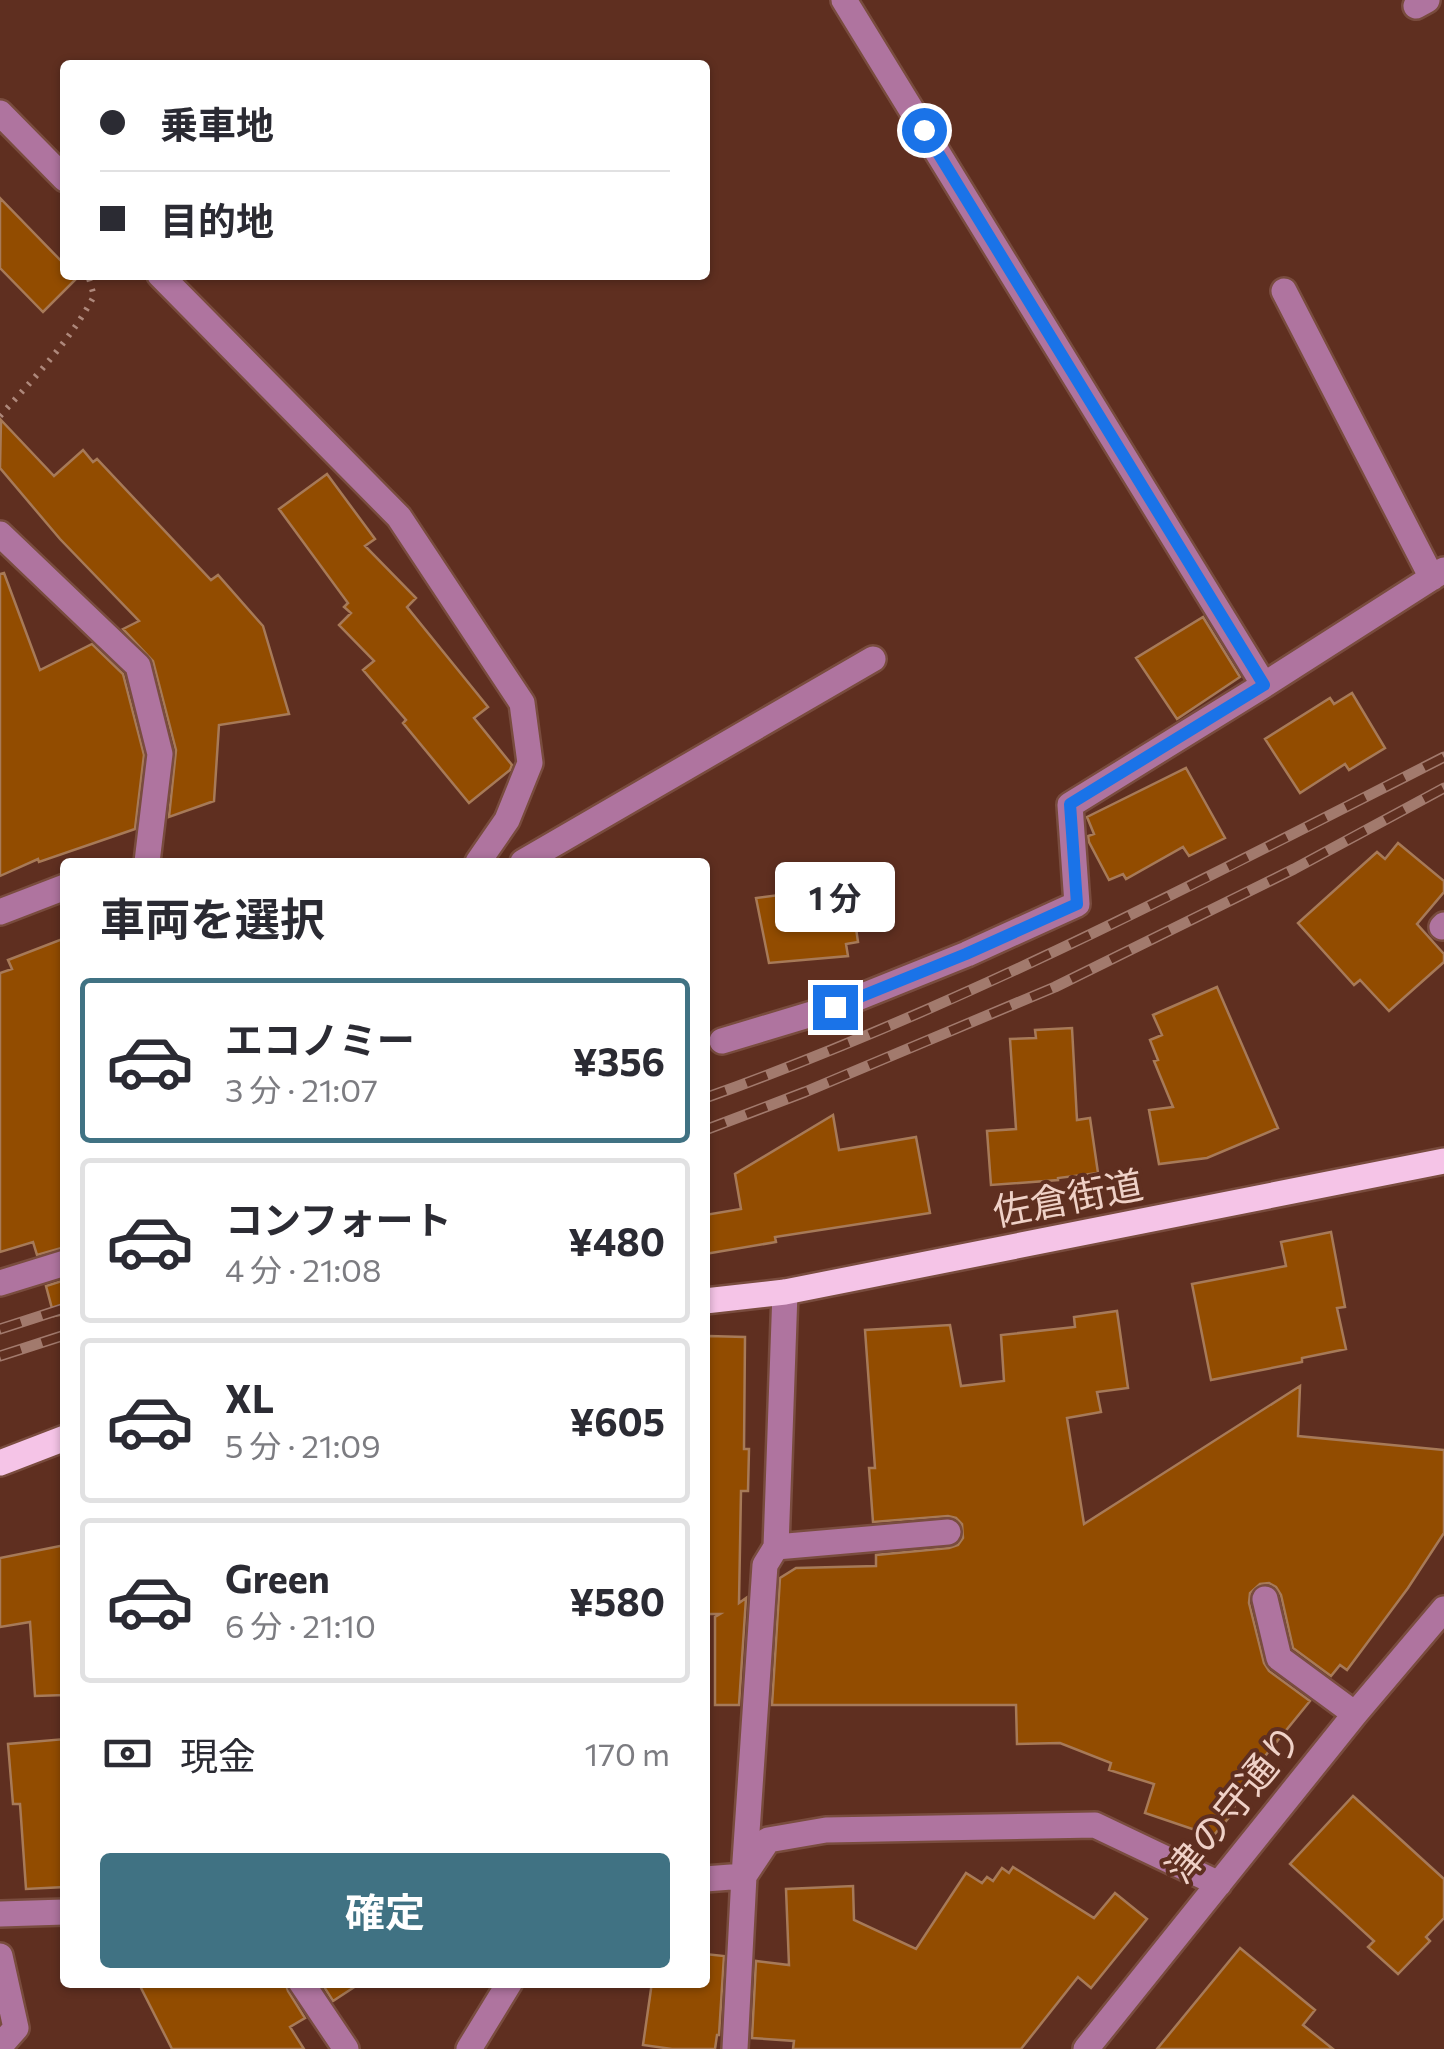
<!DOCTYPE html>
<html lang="ja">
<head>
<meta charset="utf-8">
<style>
  :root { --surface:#fff; --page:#f7f7f7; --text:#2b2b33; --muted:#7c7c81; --line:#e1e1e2; --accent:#407283 }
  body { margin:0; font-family:Commissioner,"Noto Sans JP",sans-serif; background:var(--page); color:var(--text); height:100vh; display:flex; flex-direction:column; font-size:38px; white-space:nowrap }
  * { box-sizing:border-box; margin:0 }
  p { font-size:32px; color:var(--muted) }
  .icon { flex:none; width:55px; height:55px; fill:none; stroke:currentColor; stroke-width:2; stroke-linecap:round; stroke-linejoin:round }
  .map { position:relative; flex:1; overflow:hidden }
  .side { position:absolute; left:60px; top:858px; width:650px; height:1130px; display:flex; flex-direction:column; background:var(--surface); border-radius:10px; box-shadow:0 2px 8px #0004 }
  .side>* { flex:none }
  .top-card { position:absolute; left:60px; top:60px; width:650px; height:220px; border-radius:10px; box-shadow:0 2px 8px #0004; display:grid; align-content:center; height:220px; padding:0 40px; background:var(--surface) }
  .end { position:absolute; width:45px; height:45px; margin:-22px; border:12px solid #1a73e8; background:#fff; box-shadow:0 0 0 5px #fff }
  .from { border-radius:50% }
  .bubble { position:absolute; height:70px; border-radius:10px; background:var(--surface); box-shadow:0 2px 8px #0004; font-size:32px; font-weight:700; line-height:70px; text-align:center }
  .top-card b { display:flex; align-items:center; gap:35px; height:95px; font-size:38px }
  .top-card b+b { border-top:2px solid var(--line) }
  .top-card i { width:25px; height:25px; background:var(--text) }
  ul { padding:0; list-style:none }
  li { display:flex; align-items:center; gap:30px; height:165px; margin:0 20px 15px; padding:0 20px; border:5px solid var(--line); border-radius:10px }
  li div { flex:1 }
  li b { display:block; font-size:38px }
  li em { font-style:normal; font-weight:700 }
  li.on { border-color:var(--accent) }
  li>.icon { width:90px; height:90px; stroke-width:1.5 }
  h2 { padding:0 40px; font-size:45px; line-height:120px }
  .pay { display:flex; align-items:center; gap:25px; height:110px; padding:0 40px; font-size:38px }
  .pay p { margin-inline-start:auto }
  .cta { display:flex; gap:20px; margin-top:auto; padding:20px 40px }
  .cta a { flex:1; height:115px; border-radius:10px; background:var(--accent); color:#fff; font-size:40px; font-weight:700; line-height:115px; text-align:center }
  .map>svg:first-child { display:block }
</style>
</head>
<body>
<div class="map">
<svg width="1444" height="2049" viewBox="0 0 1444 2049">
  <rect width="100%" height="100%" fill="#5f2f20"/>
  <!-- building -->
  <path fill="#924c00" stroke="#a77a58" stroke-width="2.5" d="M 0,198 L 65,265 L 65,275 L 74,275 L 77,278 L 43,312 L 0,268 Z
    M 1,420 L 54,476 L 83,450 L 93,462 L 97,459 L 211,580 L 218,575 L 263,626 L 289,714 L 219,725 L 214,801 L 169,817 L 176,750 L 153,661 L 123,629 L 139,621 L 60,539 L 0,468 Z
    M 327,474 L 375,539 L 365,546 L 416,598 L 407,607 L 488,707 L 474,718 L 512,765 L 510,770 L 469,803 L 403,723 L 406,720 L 363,670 L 374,661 L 339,625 L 351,613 L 344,607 L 348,603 L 279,509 Z
    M 4,573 L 40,670 L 92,644 L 123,674 L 144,755 L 135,829 L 39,862 L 38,859 L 0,876 L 0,574 Z
    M 1203,617 L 1240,677 L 1177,719 L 1136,658 Z
    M 1352,693 L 1385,748 L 1349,770 L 1345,764 L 1300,793 L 1265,739 L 1330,698 L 1334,704 Z
    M 1186,768 L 1225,838 L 1189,856 L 1183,847 L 1126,879 L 1123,874 L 1109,880 L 1089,842 L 1088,836 L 1094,834 L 1087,817 Z
    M 1398,843 L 1444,881 L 1444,892 L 1417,924 L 1444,954 L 1444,962 L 1389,1011 L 1360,980 L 1354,985 L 1298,923 L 1377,852 L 1385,859 Z
    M 850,886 L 858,942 L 846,944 L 848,956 L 769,963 L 756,898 Z
    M 65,938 L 65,1247 L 37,1255 L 33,1242 L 0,1252 L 0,973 L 12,969 L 8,960 Z
    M 1217,987 L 1278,1128 L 1207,1158 L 1159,1164 L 1149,1110 L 1173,1107 L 1154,1061 L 1158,1060 L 1150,1040 L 1162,1035 L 1153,1015 Z
    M 1072,1028 L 1077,1120 L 1090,1118 L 1098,1173 L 1058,1178 L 1058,1180 L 991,1185 L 987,1131 L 1016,1129 L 1010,1039 L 1036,1038 L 1035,1030 Z
    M 833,1115 L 839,1150 L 916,1137 L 930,1213 L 775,1237 L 776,1242 L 705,1254 L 705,1215 L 741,1209 L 735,1174 Z
    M 1331,1232 L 1345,1307 L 1337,1308 L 1346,1349 L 1302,1358 L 1302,1362 L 1211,1380 L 1192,1284 L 1286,1266 L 1281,1242 Z
    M 65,1280 L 65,1314 L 54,1316 L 46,1286 Z
    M 1117,1311 L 1128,1388 L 1097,1392 L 1101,1412 L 1067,1418 L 1084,1524 L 1300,1386 L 1298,1436 L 1444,1450 L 1444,1533 L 1408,1588 L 1347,1670 L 1340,1665 L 1331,1676 L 1293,1648 L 1281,1595 L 1276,1587 L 1269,1583 L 1260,1584 L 1250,1593 L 1249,1603 L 1264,1663 L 1269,1671 L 1310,1701 L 1239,1788 L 1233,1813 L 1213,1836 L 1145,1813 L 1154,1784 L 1109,1770 L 1111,1763 L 1060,1743 L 1017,1744 L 1016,1705 L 772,1705 L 780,1578 L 796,1568 L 876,1566 L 876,1555 L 949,1548 L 958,1545 L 963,1538 L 962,1524 L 956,1518 L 948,1516 L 873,1522 L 869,1468 L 875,1468 L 865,1330 L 950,1325 L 961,1386 L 1004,1381 L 1001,1335 L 1075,1327 L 1074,1317 Z
    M 708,1336 L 745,1337 L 744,1449 L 749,1449 L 748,1491 L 741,1491 L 739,1603 L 746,1598 L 739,1705 L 715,1705 L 715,1617 L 720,1614 L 705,1614 Z
    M 65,1545 L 65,1695 L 35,1696 L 30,1622 L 0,1627 L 0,1558 Z
    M 65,1739 L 65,1887 L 26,1889 L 20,1804 L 13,1804 L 8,1744 Z
    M 1353,1796 L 1444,1879 L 1444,1918 L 1426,1937 L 1430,1941 L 1398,1974 L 1368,1947 L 1374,1941 L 1290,1864 Z
    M 1013,1867 L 1094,1918 L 1115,1893 L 1147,1919 L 1091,1988 L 1078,1977 L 1021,2049 L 793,2049 L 794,2041 L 752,2038 L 756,1961 L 789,1965 L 786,1889 L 853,1886 L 854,1920 L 916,1949 L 966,1873 L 982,1883 L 987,1877 L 993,1881 L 1002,1868 L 1009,1873 Z
    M 1240,1948 L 1315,2010 L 1303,2025 L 1333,2049 L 1157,2049 Z
    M 705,1954 L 724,1956 L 719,2035 L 717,2035 L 715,2049 L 672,2049 L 643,2045 L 652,1982 L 705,1982 Z
    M 138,1982 L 285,1982 L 288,1991 L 305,2018 L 290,2027 L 304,2049 L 172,2049 Z
    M 321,1982 L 362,1982 L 333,2001 Z"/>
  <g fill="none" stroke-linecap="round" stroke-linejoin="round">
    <!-- minor casing -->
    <g stroke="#794c3e" stroke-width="30">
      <path id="minor" d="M 844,0 L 1264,685 L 1444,570
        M 1416,6 L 1427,0
        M 0,113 L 65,179
        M 160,275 L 399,517 L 522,703 L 530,763 L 507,820 L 478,862
        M 1284,291 L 1432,578
        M 0,534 L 138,666 L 160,754 L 147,862
        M 523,862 L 873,659
        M 0,912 L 65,887
        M 1442,927 L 1444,925
        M 722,1041 L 835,1007 L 967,954 L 1077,904 L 1070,805 L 1264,685
        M 0,1283 L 65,1263
        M 776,1547 L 948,1532
        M 1265,1599 L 1279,1658 L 1355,1714
        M 744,1876 L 768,1840 L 826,1830 L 1095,1825 L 1219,1884
        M 705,1879 L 744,1876
        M 0,1914 L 65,1912
        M 0,1956 L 16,2028 L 0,2046
        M 301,1982 L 346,2049
        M 469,2049 L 510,1982
        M 735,2049 L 744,1876 L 765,1565 L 776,1547 L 785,1292
        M 1086,2049 L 1355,1714 L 1444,1609"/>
    </g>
    <!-- major casing -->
    <g stroke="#794c3e" stroke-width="30">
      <path id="major" d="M 705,1301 L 785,1292 L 1444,1161
        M 0,1463 L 65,1438"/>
    </g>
    <!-- path -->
    <path stroke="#ae887b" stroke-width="6" stroke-dasharray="2.5 8" stroke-linecap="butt" d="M 0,416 C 34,378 70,341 94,296 L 88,275"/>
    <!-- minor -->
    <use href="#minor" stroke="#af749f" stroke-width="25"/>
    <!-- major -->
    <use href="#major" stroke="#f5c4e7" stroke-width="25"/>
    <!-- rail casing -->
    <g stroke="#a27a6d" stroke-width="11">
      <path id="rail" d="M 705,1098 C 961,1007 1202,880 1444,757
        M 705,1130 L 805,1092 L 1055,987 L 1294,869 L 1444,788
        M 0,1329 L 65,1308
        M 0,1356 L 65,1335"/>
    </g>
    <!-- rail -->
    <use href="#rail" stroke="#5f2f20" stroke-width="8" stroke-dasharray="22" stroke-linecap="butt"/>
  </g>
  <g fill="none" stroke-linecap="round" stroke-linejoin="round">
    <!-- route -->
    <path stroke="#1a73e8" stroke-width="12" d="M 835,1007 L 966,954 L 1077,904 L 1070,804 L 1264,685 L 924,130"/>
  </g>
  <g text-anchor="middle" stroke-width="8" stroke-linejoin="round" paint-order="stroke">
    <!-- street labels -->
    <g font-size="38" fill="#efd1c7" stroke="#5f2f20">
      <text transform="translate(1068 1199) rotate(-11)" y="13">佐倉街道</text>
      <text transform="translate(1234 1804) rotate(-51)" y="13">津の守通り</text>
    </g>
  </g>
</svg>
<i class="end from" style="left:924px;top:130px"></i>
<i class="end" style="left:835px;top:1007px"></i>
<div class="bubble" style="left:775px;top:862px;width:120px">1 分</div>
<div class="top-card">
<b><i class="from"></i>乗車地</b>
<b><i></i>目的地</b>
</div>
<section class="side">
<h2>車両を選択</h2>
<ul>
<li class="on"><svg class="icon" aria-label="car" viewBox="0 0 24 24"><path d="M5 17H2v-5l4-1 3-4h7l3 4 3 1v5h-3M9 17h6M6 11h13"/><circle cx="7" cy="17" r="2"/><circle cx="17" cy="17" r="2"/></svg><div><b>エコノミー</b><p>3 分 · 21:07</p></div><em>¥356</em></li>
<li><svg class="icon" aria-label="car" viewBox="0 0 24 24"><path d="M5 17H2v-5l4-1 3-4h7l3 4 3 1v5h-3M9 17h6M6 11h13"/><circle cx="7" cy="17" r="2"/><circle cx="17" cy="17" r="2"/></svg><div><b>コンフォート</b><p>4 分 · 21:08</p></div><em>¥480</em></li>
<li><svg class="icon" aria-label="car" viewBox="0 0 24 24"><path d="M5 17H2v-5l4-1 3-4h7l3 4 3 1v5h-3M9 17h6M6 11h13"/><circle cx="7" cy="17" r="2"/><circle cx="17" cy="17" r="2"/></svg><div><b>XL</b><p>5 分 · 21:09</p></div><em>¥605</em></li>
<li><svg class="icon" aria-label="car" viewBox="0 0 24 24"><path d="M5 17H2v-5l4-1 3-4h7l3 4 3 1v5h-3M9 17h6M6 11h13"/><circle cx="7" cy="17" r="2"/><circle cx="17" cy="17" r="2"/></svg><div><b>Green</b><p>6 分 · 21:10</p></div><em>¥580</em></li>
</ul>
<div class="pay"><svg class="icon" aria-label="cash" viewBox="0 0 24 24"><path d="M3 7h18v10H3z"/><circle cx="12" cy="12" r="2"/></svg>現金<p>170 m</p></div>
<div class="cta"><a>確定</a></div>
</section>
</div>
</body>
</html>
